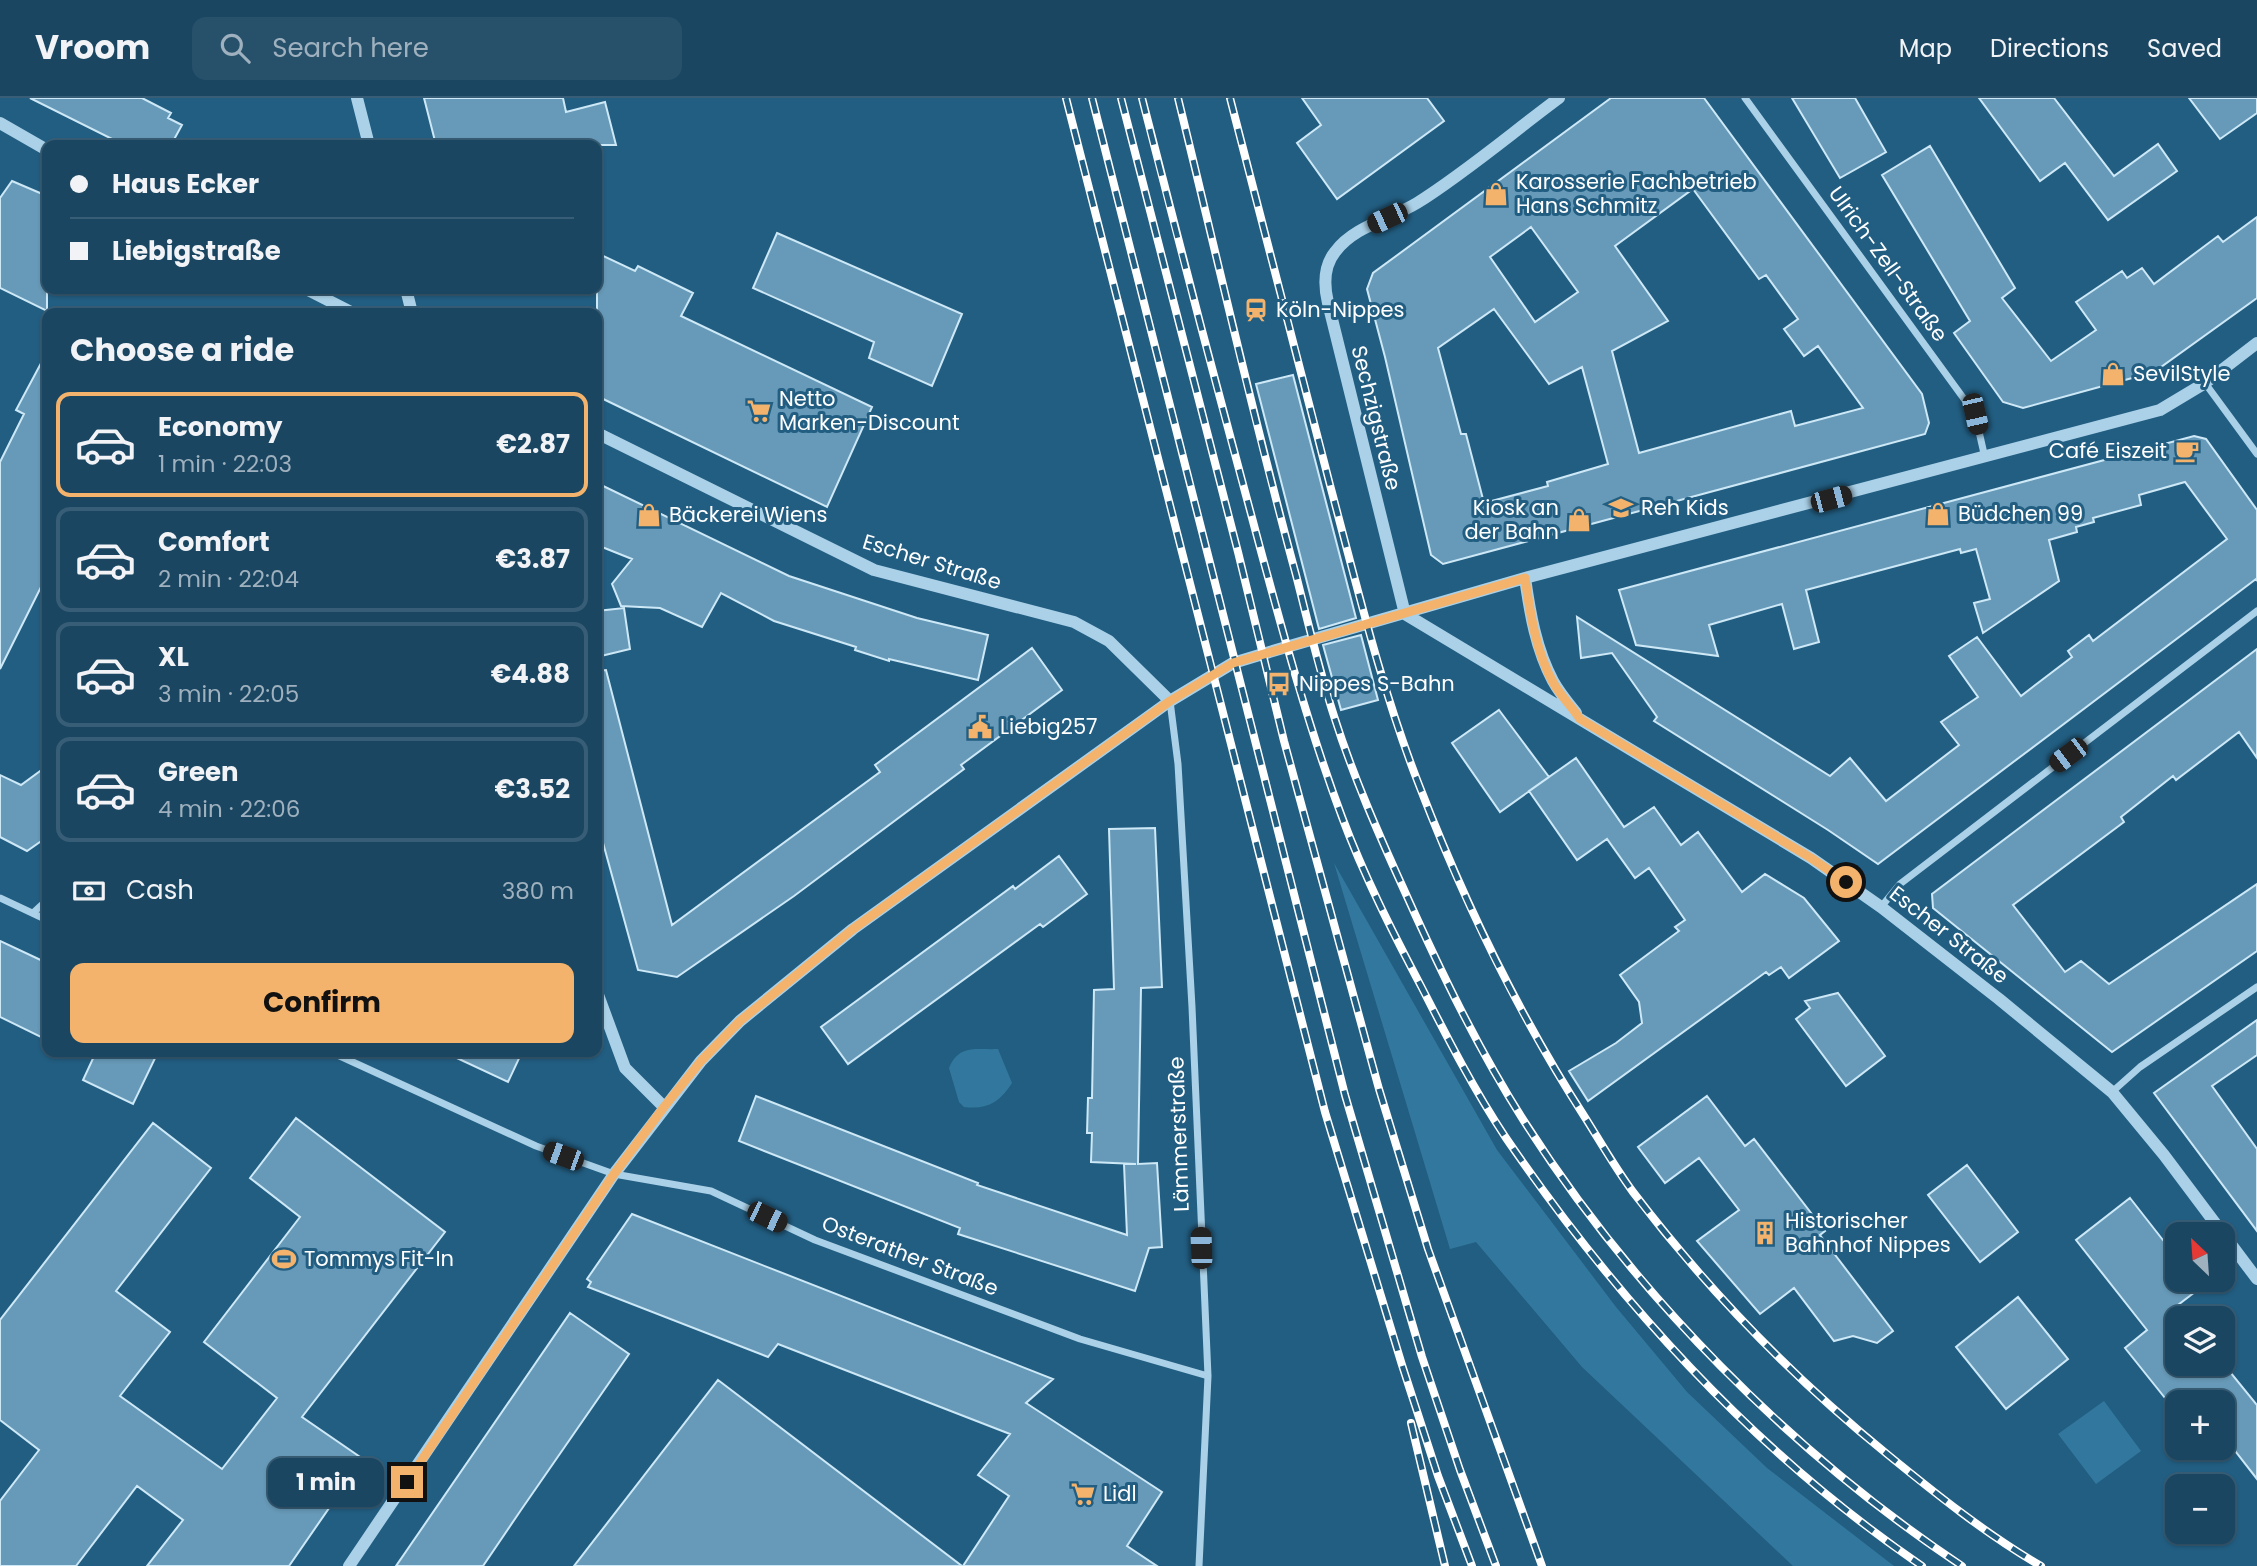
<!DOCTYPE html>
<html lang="en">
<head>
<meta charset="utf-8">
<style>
  :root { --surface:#1a4662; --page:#27506b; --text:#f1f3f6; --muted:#9fb1be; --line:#385e77; --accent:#f3b36c }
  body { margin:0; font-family:Poppins,sans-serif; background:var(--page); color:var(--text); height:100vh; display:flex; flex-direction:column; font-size:26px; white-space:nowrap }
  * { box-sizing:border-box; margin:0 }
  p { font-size:23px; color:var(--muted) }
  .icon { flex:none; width:38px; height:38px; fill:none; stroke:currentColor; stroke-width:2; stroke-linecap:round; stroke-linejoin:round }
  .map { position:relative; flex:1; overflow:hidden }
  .panel { position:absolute; left:42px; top:210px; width:560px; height:749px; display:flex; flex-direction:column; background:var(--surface); border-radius:14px; box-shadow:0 2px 5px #0004,0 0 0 2px var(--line) }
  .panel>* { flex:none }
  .top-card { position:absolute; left:42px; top:42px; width:560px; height:154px; border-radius:14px; box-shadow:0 2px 5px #0004,0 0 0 2px var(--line); display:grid; align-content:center; height:154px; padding:0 28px; background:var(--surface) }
  .needle { width:46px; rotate:335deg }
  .fabs { position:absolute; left:2165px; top:1124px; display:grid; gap:14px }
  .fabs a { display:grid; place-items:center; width:70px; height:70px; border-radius:14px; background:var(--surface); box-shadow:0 2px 5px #0004,0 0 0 2px var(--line); font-size:35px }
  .end { position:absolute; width:32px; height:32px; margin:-16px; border:9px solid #f3b36c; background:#111; box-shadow:0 0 0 4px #111 }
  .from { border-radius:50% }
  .bubble { position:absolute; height:49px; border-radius:14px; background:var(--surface); box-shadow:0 2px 5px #0004,0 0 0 2px var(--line); font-size:23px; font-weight:700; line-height:49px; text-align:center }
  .car { position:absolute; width:21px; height:42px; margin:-21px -10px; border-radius:9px; box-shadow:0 0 5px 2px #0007; background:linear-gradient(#222 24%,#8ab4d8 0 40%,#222 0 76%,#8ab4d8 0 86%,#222 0) }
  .top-card b { display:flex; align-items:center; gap:24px; height:66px; font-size:26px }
  .top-card b+b { border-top:2px solid var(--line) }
  .top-card i { width:18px; height:18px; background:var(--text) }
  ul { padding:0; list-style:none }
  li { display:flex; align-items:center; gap:21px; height:105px; margin:0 14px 10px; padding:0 14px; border:4px solid var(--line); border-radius:14px }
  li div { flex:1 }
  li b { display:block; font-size:26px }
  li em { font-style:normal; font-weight:700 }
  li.on { border-color:var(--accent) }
  li>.icon { width:63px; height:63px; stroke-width:1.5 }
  h2 { padding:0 28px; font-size:32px; line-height:84px }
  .pay { display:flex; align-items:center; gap:18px; height:77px; padding:0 28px; font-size:26px }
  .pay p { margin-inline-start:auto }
  .primary-button { display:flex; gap:14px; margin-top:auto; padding:14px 28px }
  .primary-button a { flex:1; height:80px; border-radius:14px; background:var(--accent); color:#111; font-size:28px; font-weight:700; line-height:80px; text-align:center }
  header { display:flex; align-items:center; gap:42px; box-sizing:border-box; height:98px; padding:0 35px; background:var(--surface); border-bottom:2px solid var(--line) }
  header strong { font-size:33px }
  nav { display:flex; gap:38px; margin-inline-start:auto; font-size:24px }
  .search { width:490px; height:63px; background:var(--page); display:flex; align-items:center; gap:18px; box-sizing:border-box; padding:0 24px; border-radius:14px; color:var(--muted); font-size:26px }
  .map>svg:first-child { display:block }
</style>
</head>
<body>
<header>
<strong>Vroom</strong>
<div class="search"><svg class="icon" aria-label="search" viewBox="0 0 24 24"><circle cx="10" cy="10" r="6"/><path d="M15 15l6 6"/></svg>Search here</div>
<nav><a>Map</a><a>Directions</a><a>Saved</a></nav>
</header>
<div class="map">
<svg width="2257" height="1468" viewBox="0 0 2257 1468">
  <rect width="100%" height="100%" fill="#225e82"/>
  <!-- green -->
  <path fill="#32789e" d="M 1334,765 L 1497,1052 L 1616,1209 L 1687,1294 L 1767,1370 L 1894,1468 L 1793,1468 L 1582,1269 L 1476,1144 L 1450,1151 Z
    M 998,951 L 1012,985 C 1000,1004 987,1012 964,1009 L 959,1004 L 949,970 C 959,946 976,952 998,951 Z
    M 2104,1303 L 2141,1353 L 2096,1386 L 2058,1336 Z"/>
  <!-- building -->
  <path fill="#679ab8" stroke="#cde8f6" stroke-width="2" fill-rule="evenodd" d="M 30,0 L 142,0 L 171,15 L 168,20 L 182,27 L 171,47 L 124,47 Z
    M 424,0 L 563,0 L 566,14 L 605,4 L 616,47 L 436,47 Z
    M 1302,0 L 1427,0 L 1444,23 L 1337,101 L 1297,45 L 1321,27 Z
    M 1611,0 L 1704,0 L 1922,296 L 1929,325 L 1925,336 L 1443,466 L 1431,457 L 1385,259 L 1367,191 L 1373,175 ZM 1693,91 L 1759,181 L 1766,177 L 1798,221 L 1784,231 L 1804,258 L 1818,248 L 1863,310 L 1795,328 L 1791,313 L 1639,355 L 1612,253 L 1668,223 L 1615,148 ZM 1531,129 L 1578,194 L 1535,224 L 1490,159 ZM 1494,211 L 1549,286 L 1582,269 L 1608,366 L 1547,384 L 1548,388 L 1484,405 L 1466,336 L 1461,336 L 1438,250 Z
    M 1792,0 L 1855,0 L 1886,54 L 1840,80 Z
    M 1979,0 L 2054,0 L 2114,78 L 2158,46 L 2177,73 L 2108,122 L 2065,65 L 2040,83 Z
    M 2189,0 L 2257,0 L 2257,15 L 2220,41 Z
    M 1930,48 L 2015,190 L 2002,200 L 2051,263 L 2096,232 L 2076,204 L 2122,173 L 2127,180 L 2142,170 L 2154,186 L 2218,138 L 2223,144 L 2257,119 L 2257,200 L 2154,274 L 2023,310 L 2003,304 L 1954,235 L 1970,223 L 1882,77 Z
    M 12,83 L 47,98 L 47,213 L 0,190 L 0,100 Z
    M 777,135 L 962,216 L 932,288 L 869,260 L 874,244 L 753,190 Z
    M 597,155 L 635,173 L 638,168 L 693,195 L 681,218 L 872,309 L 827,409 L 597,298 Z
    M 47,254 L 47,477 L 0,571 L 0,364 L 24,316 L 16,312 Z
    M 1293,277 L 1356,520 L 1319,531 L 1256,286 Z
    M 2194,338 L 2206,341 L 2257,412 L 2257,483 L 2256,481 L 1878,766 L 1828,732 L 1654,623 L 1657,619 L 1612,555 L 1581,560 L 1577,519 L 1830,678 L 1850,660 L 1886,703 L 1959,647 L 1941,624 L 1978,599 L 1949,558 L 1977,539 L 2021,598 L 2072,559 L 2068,553 L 2089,537 L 2093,543 L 2227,441 L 2185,384 L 2139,397 L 2141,407 L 2093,420 L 2094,424 L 2076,429 L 2077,434 L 2049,442 L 2059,483 L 1983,535 L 1974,505 L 1990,501 L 1976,451 L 1961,455 L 1960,451 L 1806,492 L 1819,544 L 1794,551 L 1782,506 L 1709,527 L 1718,558 L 1636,547 L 1619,492 Z
    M 597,385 L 789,478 L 917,520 L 988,537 L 978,582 L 889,561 L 889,563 L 855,552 L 856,549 L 774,523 L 721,495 L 702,529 L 660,510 L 621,508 L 612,486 L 632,461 L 597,447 Z
    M 624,510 L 630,551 L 597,559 L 597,513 Z
    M 1361,537 L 1378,602 L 1341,612 L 1323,547 Z
    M 1032,550 L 1062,592 L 961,667 L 964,671 L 794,798 L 677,879 L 638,872 L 597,723 L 597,573 L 606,572 L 672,827 L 880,674 L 875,667 Z
    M 2257,551 L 2257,660 L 2239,634 L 2176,682 L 2173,678 L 2121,719 L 2124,724 L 2013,807 L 2065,874 L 2081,863 L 2109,886 L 2257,786 L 2257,853 L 2112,954 L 1933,810 L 1932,796 Z
    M 1499,612 L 1549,679 L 1500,714 L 1452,645 Z
    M 1576,660 L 1624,729 L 1654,709 L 1681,747 L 1698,734 L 1742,794 L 1765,776 L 1804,800 L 1839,843 L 1789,880 L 1781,869 L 1769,877 L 1766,874 L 1588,1003 L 1569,973 L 1616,945 L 1642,925 L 1639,904 L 1620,877 L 1679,833 L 1675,829 L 1685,822 L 1649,770 L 1635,780 L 1607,741 L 1577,762 L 1529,693 Z
    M 47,668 L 47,739 L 27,753 L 0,739 L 0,677 L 21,687 Z
    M 1155,730 L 1162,889 L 1141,890 L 1138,1066 L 1157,1065 L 1162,1149 L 1149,1150 L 1135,1193 L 958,1136 L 960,1130 L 739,1043 L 756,998 L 978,1085 L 977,1087 L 1127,1137 L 1124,1066 L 1136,1066 L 1091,1064 L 1092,1035 L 1087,1035 L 1088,1000 L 1092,1000 L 1094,892 L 1114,891 L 1109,731 Z
    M 1059,758 L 1087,796 L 1043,829 L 1040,826 L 848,966 L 821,929 L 1013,788 L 1015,791 Z
    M 0,843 L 47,865 L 47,942 L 0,919 Z
    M 1838,895 L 1885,958 L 1846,988 L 1796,921 L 1810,910 L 1805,903 Z
    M 2257,922 L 2257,957 L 2212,988 L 2257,1051 L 2257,1133 L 2154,995 Z
    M 96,954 L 158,954 L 133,1006 L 83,982 Z
    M 444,954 L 522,954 L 508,984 Z
    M 1707,998 L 1745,1048 L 1754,1041 L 1825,1133 L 1820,1137 L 1893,1233 L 1877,1245 L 1853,1238 L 1834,1243 L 1794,1190 L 1760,1216 L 1697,1143 L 1739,1112 L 1699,1060 L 1665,1085 L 1638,1049 Z
    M 296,1020 L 445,1134 L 302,1319 L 363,1361 L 289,1468 L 147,1468 L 183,1422 L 137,1388 L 76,1468 L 0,1468 L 0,1403 L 39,1352 L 0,1322 L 0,1222 L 153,1025 L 211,1070 L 116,1193 L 170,1234 L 120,1298 L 222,1371 L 277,1300 L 204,1244 L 300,1119 L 250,1080 Z
    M 1967,1067 L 2018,1134 L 1980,1164 L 1928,1097 Z
    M 2130,1100 L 2177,1160 L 2177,1181 L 2212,1181 L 2178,1207 L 2188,1220 L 2177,1220 L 2177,1265 L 2222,1264 L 2257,1307 L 2257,1381 L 2225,1340 L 2222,1342 L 2222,1304 L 2177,1304 L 2177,1315 L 2125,1250 L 2147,1232 L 2076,1142 Z
    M 632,1116 L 1053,1281 L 1026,1305 L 1162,1394 L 1127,1448 L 1157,1468 L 963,1468 L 1009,1398 L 978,1377 L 1010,1336 L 778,1246 L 768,1259 L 588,1189 L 591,1184 L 587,1181 Z
    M 2018,1199 L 2068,1261 L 2006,1311 L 1956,1249 Z
    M 570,1215 L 629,1256 L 521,1412 L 483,1468 L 396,1468 Z
    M 718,1282 L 962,1468 L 574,1468 Z"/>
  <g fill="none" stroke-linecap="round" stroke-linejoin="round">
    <!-- minor -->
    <path stroke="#aad1e8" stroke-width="7" d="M 1745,0 L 1975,316 L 1985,360
      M 2205,285 L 2257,356
      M 1170,603 L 1178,666 L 1192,909 L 1208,1278 L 1199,1468
      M 0,800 L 47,822
      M 1881,809 L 1900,786 L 2257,513
      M 33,815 L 47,802
      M 331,954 L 536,1048 L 614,1076 L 711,1093 L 815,1142 L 1080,1241 L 1208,1278
      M 2112,994 L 2140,969 L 2257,889"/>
    <!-- tertiary -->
    <path stroke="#aad1e8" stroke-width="12" d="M 357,0 L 369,47
      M 0,25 L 47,52
      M 306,191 L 353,215
      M 406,191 L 412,215
      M 597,335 L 874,472 L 1074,524 L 1109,543 L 1170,603
      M 1525,480 C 1530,515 1536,551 1553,583 C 1559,594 1568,605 1576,615
      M 1405,516 L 1811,760 L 1881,809 L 1999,901 L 2112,994 L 2164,1057 L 2257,1181
      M 1405,516 L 1328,205 C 1324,188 1323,169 1335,154 C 1354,128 1391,121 1417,105 C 1465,75 1513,34 1559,0
      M 597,894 L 625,970 L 664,1009
      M 349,1468 L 614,1076 L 701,963 L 740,923 L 853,831 L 1170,603 L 1233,565 L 1276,552 L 1525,480 L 2160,312 L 2205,285 L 2257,245"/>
    <!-- rail casing -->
    <g stroke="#fff" stroke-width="8">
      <path id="rail" d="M 1066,0 L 1325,1014 L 1402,1267 L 1438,1378 L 1472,1468
        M 1092,0 L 1345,997 L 1422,1259 L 1460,1372 L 1496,1468
        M 1121,0 L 1238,454 L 1284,643 L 1379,991 L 1428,1151 L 1542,1468
        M 1142,0 C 1175,131 1209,260 1244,390 C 1274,501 1302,612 1342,719 C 1364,778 1393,835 1422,890 C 1448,941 1474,992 1506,1040 C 1619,1205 1756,1355 1922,1468
        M 1178,0 C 1217,159 1253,319 1296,477 C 1308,524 1319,572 1334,618 C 1353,678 1379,737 1405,794 C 1440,872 1478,951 1524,1023 C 1634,1196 1792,1355 1962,1468
        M 1230,0 C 1263,129 1297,258 1330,387 C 1357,488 1381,590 1419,687 C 1465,806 1517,914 1586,1021 C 1601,1045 1616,1071 1633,1094 C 1707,1191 1792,1279 1887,1356 C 1936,1396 1986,1436 2041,1468
        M 1411,1325 L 1445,1468"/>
    </g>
    <!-- rail -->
    <use href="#rail" stroke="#225e82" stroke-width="5" stroke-dasharray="16" stroke-linecap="butt"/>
  </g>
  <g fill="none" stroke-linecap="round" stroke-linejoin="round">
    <!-- route -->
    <path stroke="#f3b36c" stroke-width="9" d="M 407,1384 L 614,1076 L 664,1009 L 701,963 L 740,923 L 853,831 L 1170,603 L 1233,565 L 1525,480 C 1530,515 1536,555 1554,586 C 1561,598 1572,609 1580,621 L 1811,760 L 1846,784"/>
  </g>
  <!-- icons -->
  <defs>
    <g id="shop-bare" transform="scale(1.89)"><path d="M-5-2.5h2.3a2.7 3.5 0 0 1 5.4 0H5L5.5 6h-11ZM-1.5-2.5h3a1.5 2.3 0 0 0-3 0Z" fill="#f3b36c" stroke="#225e82" stroke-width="2.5" paint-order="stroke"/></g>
    <g id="station-bare" transform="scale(1.89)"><path d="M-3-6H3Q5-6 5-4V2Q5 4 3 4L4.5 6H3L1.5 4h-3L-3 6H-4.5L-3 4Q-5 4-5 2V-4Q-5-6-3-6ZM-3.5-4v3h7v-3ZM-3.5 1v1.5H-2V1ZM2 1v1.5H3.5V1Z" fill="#f3b36c" stroke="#225e82" stroke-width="2.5" paint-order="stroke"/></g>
    <g id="supermarket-bare" transform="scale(1.89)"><path d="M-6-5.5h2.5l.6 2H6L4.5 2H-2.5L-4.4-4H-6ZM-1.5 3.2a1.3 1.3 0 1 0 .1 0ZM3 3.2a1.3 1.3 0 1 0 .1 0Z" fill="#f3b36c" stroke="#225e82" stroke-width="2.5" paint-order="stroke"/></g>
    <g id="cafe-bare" transform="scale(1.89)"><path d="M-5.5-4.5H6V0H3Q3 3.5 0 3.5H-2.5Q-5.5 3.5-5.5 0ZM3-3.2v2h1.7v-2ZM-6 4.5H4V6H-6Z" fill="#f3b36c" stroke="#225e82" stroke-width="2.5" paint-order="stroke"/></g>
    <g id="school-bare" transform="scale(1.89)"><path d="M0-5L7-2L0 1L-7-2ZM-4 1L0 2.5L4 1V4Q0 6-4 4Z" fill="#f3b36c" stroke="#225e82" stroke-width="2.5" paint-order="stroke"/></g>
    <g id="bus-bare" transform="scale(1.89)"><path d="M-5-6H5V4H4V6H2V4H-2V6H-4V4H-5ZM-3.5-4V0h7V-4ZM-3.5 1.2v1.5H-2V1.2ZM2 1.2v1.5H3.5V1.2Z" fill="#f3b36c" stroke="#225e82" stroke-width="2.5" paint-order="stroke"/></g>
    <g id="civic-bare" transform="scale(1.89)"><path d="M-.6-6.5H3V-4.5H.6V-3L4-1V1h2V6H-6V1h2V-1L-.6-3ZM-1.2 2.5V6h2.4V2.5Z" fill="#f3b36c" stroke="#225e82" stroke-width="2.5" paint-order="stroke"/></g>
    <g id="building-bare" transform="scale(1.89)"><path d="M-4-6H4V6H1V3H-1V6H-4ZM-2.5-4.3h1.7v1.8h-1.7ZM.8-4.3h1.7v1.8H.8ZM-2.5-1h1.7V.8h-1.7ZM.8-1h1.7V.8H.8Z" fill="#f3b36c" stroke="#225e82" stroke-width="2.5" paint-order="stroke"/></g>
    <g id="stadium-bare" transform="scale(1.89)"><path d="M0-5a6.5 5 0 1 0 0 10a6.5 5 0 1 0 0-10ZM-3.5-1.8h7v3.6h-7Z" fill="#f3b36c" stroke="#225e82" stroke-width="2.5" paint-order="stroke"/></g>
  </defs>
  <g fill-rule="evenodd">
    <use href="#shop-bare" x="1496" y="96"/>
    <use href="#station-bare" x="1256" y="212"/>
    <use href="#shop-bare" x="2113" y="276"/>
    <use href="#supermarket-bare" x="759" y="313"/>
    <use href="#cafe-bare" x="2187" y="353"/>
    <use href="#school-bare" x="1621" y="410"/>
    <use href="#shop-bare" x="1938" y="416"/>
    <use href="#shop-bare" x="649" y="417"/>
    <use href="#shop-bare" x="1579" y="422"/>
    <use href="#bus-bare" x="1279" y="586"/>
    <use href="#civic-bare" x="980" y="629"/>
    <use href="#building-bare" x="1765" y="1135"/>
    <use href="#stadium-bare" x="284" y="1161"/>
    <use href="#supermarket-bare" x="1083" y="1396"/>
  </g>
  <g text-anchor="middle" stroke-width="6" stroke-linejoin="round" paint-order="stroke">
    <!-- poi labels -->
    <g font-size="21" fill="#fff" stroke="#225e82" text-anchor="start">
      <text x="1516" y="91">Karosserie Fachbetrieb<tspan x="1516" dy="24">Hans Schmitz</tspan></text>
      <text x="1276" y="219">Köln-Nippes</text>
      <text x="2133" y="283">SevilStyle</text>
      <text x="779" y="308">Netto<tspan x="779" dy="24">Marken-Discount</tspan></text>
      <text x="2167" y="360" text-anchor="end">Café Eiszeit</text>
      <text x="1559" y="417" text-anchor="end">Kiosk an<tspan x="1559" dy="24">der Bahn</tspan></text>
      <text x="1641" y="417">Reh Kids</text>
      <text x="1958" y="423">Büdchen 99</text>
      <text x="669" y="424">Bäckerei Wiens</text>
      <text x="1299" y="593">Nippes S-Bahn</text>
      <text x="1000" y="636">Liebig257</text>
      <text x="1785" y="1130">Historischer<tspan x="1785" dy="24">Bahnhof Nippes</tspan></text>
      <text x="304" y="1168">Tommys Fit-In</text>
      <text x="1103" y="1403">Lidl</text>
    </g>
    <!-- street labels -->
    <g font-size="21" fill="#fff" stroke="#225e82">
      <text transform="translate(1888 166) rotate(54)" y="7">Ulrich-Zell-Straße</text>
      <text transform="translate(1376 320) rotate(76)" y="7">Sechzigstraße</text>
      <text transform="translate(932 464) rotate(17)" y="7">Escher Straße</text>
      <text transform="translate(1949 837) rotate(38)" y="7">Escher Straße</text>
      <text transform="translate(1179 1036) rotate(-92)" y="7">Lämmerstraße</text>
      <text transform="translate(910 1158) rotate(21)" y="7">Osterather Straße</text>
    </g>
  </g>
</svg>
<div class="fabs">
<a><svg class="needle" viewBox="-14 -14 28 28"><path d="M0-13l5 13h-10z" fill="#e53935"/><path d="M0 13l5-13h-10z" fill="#9fb1be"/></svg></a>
<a><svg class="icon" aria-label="layers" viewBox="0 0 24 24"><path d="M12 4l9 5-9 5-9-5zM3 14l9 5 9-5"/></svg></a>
<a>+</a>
<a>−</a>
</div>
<i class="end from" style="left:1846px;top:784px"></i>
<i class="end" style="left:407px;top:1384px"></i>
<div class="bubble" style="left:268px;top:1360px;width:116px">1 min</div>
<i class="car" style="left:1387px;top:120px;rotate:245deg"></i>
<i class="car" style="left:1975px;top:316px;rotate:167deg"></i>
<i class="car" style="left:1831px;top:401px;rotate:75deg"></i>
<i class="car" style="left:2068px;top:657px;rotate:233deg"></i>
<i class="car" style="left:563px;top:1058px;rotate:290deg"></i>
<i class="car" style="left:767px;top:1119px;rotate:116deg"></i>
<i class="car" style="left:1201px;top:1150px;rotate:358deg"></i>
<div class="top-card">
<b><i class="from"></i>Haus Ecker</b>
<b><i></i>Liebigstraße</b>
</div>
<section class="panel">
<h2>Choose a ride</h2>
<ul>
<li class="on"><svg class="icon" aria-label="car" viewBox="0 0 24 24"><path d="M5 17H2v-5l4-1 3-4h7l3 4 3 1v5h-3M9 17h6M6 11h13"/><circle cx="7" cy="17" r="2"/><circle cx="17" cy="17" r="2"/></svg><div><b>Economy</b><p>1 min · 22:03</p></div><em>€2.87</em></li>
<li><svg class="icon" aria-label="car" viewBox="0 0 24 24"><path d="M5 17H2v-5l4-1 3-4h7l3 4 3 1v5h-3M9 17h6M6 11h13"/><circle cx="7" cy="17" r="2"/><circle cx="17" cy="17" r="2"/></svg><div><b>Comfort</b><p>2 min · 22:04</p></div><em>€3.87</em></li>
<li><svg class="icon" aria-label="car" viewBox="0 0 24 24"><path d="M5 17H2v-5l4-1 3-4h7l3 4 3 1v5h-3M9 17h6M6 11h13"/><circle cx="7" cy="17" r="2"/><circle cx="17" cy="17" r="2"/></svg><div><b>XL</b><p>3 min · 22:05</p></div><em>€4.88</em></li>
<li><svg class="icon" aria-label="car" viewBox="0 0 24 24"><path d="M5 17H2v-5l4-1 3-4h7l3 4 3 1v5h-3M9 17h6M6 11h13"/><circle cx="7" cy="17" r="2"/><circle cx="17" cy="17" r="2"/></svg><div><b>Green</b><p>4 min · 22:06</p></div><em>€3.52</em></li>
</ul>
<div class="pay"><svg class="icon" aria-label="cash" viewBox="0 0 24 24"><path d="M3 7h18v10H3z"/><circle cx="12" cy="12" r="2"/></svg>Cash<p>380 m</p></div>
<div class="primary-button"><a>Confirm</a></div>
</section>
</div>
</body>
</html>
